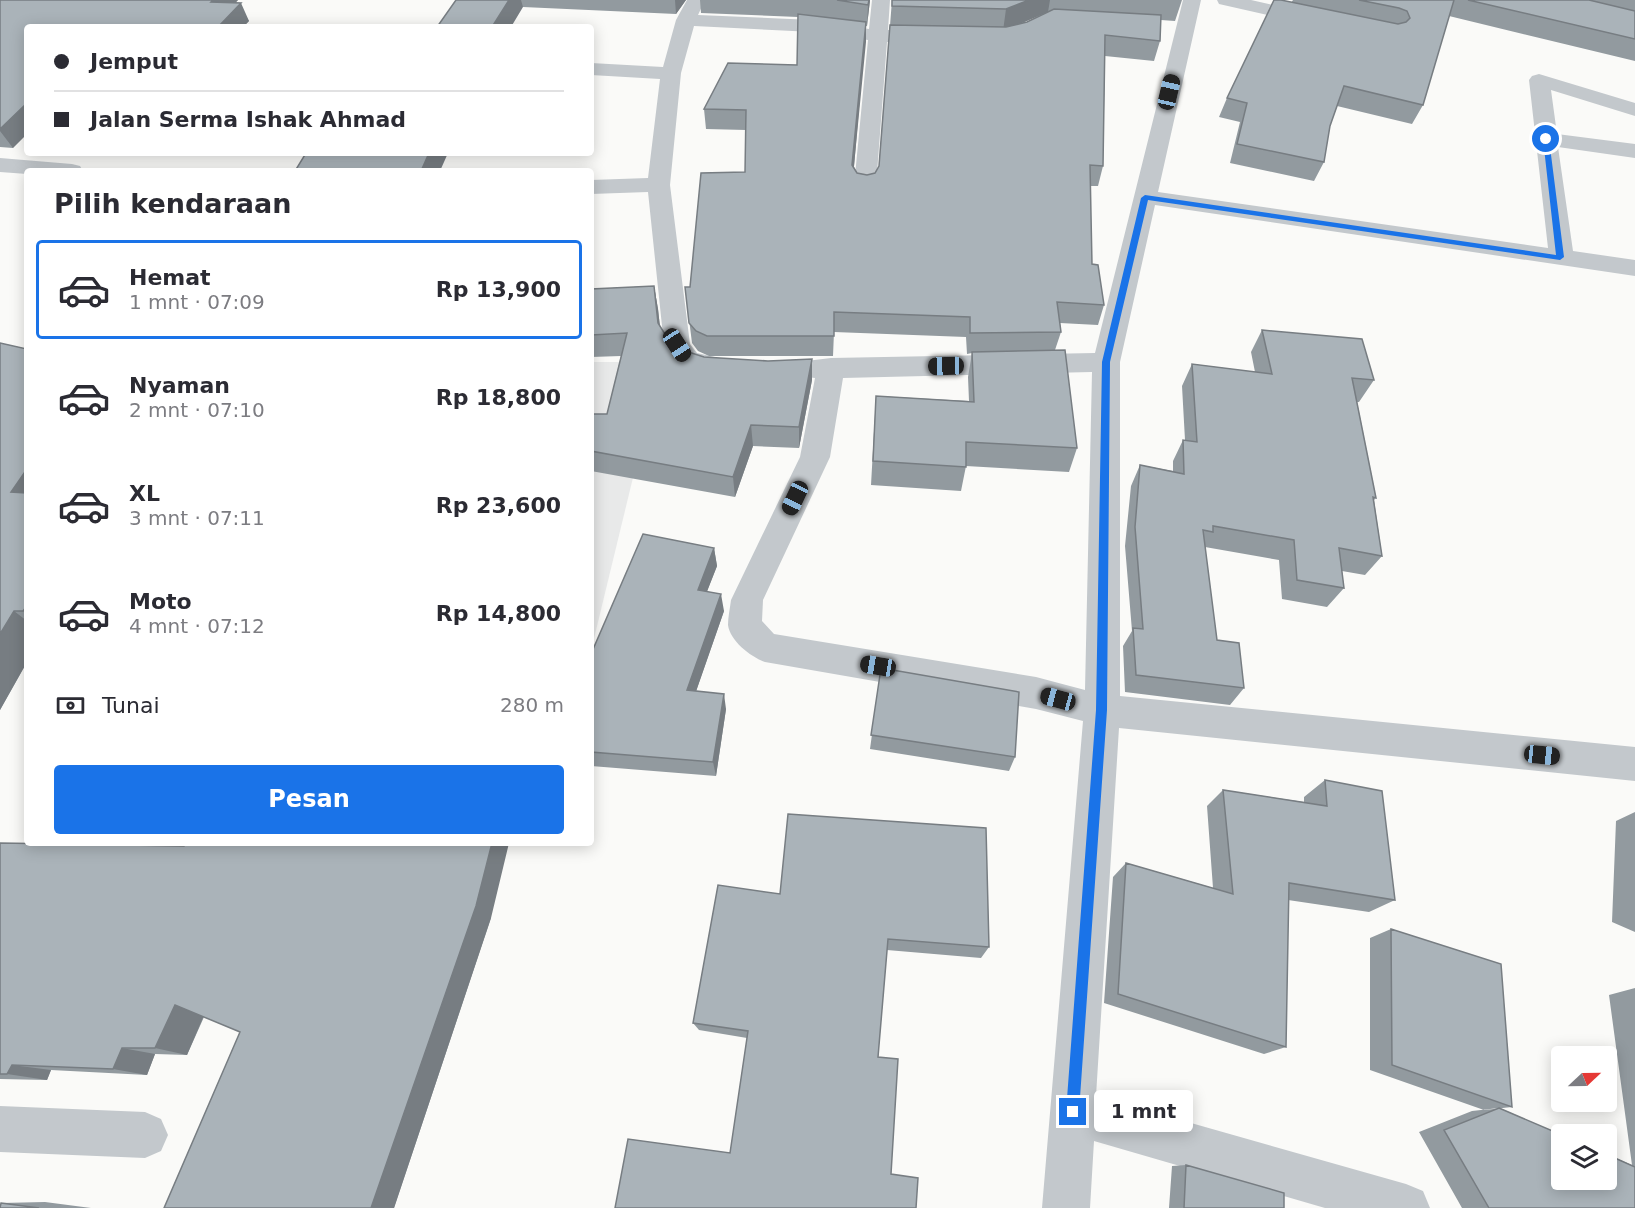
<!DOCTYPE html>
<html lang="id">
<head>
<meta charset="utf-8">
<style>
  :root { --surface:#fff; --page:#f7f7f7; --text:#2b2b33; --muted:#7c7c81; --line:#e1e1e2; --accent:#1a73e8 }
  body { margin:0; font-family:"DejaVu Sans",sans-serif; background:var(--page); color:var(--text); height:100vh; display:flex; flex-direction:column; font-size:22px; white-space:nowrap }
  * { box-sizing:border-box; margin:0 }
  p { font-size:20px; color:var(--muted) }
  .icon { flex:none; width:33px; height:33px; fill:none; stroke:currentColor; stroke-width:2; stroke-linecap:round; stroke-linejoin:round }
  .map { position:relative; flex:1; overflow:hidden }
  .details { position:absolute; left:24px; top:168px; width:570px; height:678px; display:flex; flex-direction:column; background:var(--surface); border-radius:6px; box-shadow:0 3px 15px #0003 }
  .details>* { flex:none }
  .banner { position:absolute; left:24px; top:24px; width:570px; height:132px; border-radius:6px; box-shadow:0 3px 15px #0003; display:grid; align-content:center; height:132px; padding:0 30px; background:var(--surface) }
  .needle { width:39px; rotate:68deg }
  .buttons { position:absolute; left:1551px; top:1046px; display:grid; gap:12px }
  .buttons a { display:grid; place-items:center; width:66px; height:66px; border-radius:6px; background:var(--surface); box-shadow:0 3px 15px #0003; font-size:30px }
  .end { position:absolute; width:27px; height:27px; margin:-14px; border:8px solid #1a73e8; background:#fff; box-shadow:0 0 0 3px #fff }
  .from { border-radius:50% }
  .bubble { position:absolute; height:42px; border-radius:6px; background:var(--surface); box-shadow:0 3px 15px #0003; font-size:20px; font-weight:800; line-height:42px; text-align:center }
  .car { position:absolute; width:18px; height:36px; margin:-18px -9px; border-radius:8px; box-shadow:0 0 4px 2px #0007; background:linear-gradient(#222 24%,#8ab4d8 0 40%,#222 0 76%,#8ab4d8 0 86%,#222 0) }
  .banner b { display:flex; align-items:center; gap:21px; height:57px; font-size:22px }
  .banner b+b { border-top:2px solid var(--line) }
  .banner i { width:15px; height:15px; background:var(--text) }
  ul { padding:0; list-style:none }
  li { display:flex; align-items:center; gap:18px; height:99px; margin:0 12px 9px; padding:0 18px; border:3px solid transparent; border-radius:6px }
  li div { flex:1 }
  li b { display:block; font-size:22px }
  li em { font-style:normal; font-weight:800 }
  li.active { border-color:var(--accent) }
  li>.icon { width:54px; height:54px; stroke-width:1.5 }
  h2 { padding:0 30px; font-size:27px; line-height:72px }
  .pay { display:flex; align-items:center; gap:15px; height:66px; padding:0 30px; font-size:22px }
  .pay p { margin-inline-start:auto }
  .cta { display:flex; gap:12px; margin-top:auto; padding:12px 30px }
  .cta a { flex:1; height:69px; border-radius:6px; background:var(--accent); color:#fff; font-size:24px; font-weight:800; line-height:69px; text-align:center }
  .map>svg:first-child { display:block }
</style>
</head>
<body>
<div class="map">
<svg width="1635" height="1208" viewBox="0 0 1635 1208">
  <rect width="100%" height="100%" fill="#fafaf8"/>
  <!-- built -->
  <path fill="#e8e9e9" d="M 591,362 L 661,362 L 591,651 Z"/>
  <g fill="none" stroke-linecap="round" stroke-linejoin="round">
    <!-- minor -->
    <path fill="#c3c8cc" fill-rule="evenodd" d="M 687,0 L 705,0 L 698,15 L 813,20 L 869,29 L 872,0 L 890,0 L 888,30 L 935,31 L 942,33 L 945,37 L 942,41 L 935,43 L 887,42 L 876,186 L 873,191 L 865,193 L 857,191 L 854,186 L 868,40 L 813,32 L 694,26 L 681,73 L 670,185 L 690,344 L 697,353 L 728,360 L 732,367 L 728,374 L 707,376 L 677,367 L 664,345 L 648,192 L 591,194 L 591,180 L 648,178 L 660,79 L 591,75 L 591,63 L 663,67 L 676,20 Z
      M 1183,0 L 1201,0 L 1158,192 L 1548,248 L 1529,80 L 1532,76 L 1539,74 L 1635,103 L 1635,116 L 1551,90 L 1557,134 L 1635,144 L 1635,158 L 1558,147 L 1573,251 L 1635,260 L 1635,276 L 1155,205 L 1120,362 L 1120,696 L 1635,747 L 1635,781 L 1119,728 L 1096,1096 L 1406,1184 L 1423,1191 L 1430,1208 L 1325,1208 L 1094,1141 L 1090,1208 L 1042,1208 L 1083,721 L 1036,709 L 765,662 C 751,657 730,641 728,625 C 728,617 730,608 731,600 L 800,457 L 815,378 L 798,376 L 794,369 L 798,362 L 831,358 L 1095,353 ZM 1092,372 L 1085,690 L 1036,677 L 774,634 L 762,621 L 763,600 L 830,457 L 843,378 Z
      M 1217,0 L 1251,0 L 1319,15 L 1321,19 L 1319,23 L 1312,25 L 1219,4 Z
      M 0,158 L 72,164 L 80,166 L 83,171 L 27,171 L 27,174 L 0,172 Z
      M 0,1106 L 145,1112 L 161,1119 L 168,1135 L 161,1151 L 145,1158 L 0,1152 Z"/>
  </g>
  <!-- wall -->
  <path fill="#929a9f" fill-rule="evenodd" d="M 0,0 L 238,0 L 235,3 L 249,21 L 243,27 L 27,27 L 13,148 L 0,147 Z
    M 456,0 L 686,0 L 676,14 L 523,7 Z
    M 700,0 L 870,0 L 867,26 L 866,26 L 854,167 L 857,173 L 867,175 L 875,173 L 879,166 L 892,0 L 1182,0 L 1175,21 L 1161,20 L 1160,41 L 1154,61 L 1105,56 L 1103,166 L 1098,186 L 1090,186 L 1092,264 L 1104,305 L 1098,325 L 1060,323 L 1061,332 L 1055,350 L 1077,448 L 1069,472 L 966,466 L 961,491 L 871,485 L 876,396 L 969,401 L 968,377 L 972,353 L 967,354 L 966,337 L 834,332 L 833,356 L 709,356 L 698,351 L 692,343 L 685,287 L 690,287 L 745,172 L 746,130 L 706,129 L 704,109 L 797,65 L 798,17 L 701,13 ZM 1047,12 L 1027,22 L 1017,25 Z
    M 1293,0 L 1635,0 L 1635,61 L 1449,16 L 1423,105 L 1412,124 L 1337,106 L 1330,126 L 1324,162 L 1314,181 L 1230,163 L 1240,122 L 1219,117 L 1227,98 Z
    M 654,286 L 658,309 L 660,327 L 673,347 L 704,357 L 812,380 L 799,448 L 753,446 L 735,497 L 591,471 L 591,414 L 607,414 L 621,356 L 591,357 L 591,289 Z
    M 1262,330 L 1374,380 L 1359,402 L 1357,402 L 1376,498 L 1374,500 L 1382,556 L 1365,575 L 1342,571 L 1344,588 L 1327,607 L 1282,599 L 1279,560 L 1205,547 L 1217,640 L 1244,688 L 1230,705 L 1125,692 L 1123,646 L 1132,631 L 1125,546 L 1131,486 L 1140,465 L 1173,471 L 1173,461 L 1183,440 L 1185,440 L 1182,386 L 1192,364 L 1255,372 L 1251,352 Z
    M 0,343 L 27,349 L 27,662 L 0,710 Z
    M 714,548 L 717,566 L 707,591 L 724,611 L 696,691 L 726,709 L 716,776 L 591,766 L 591,654 Z
    M 881,668 L 1015,757 L 1009,771 L 870,749 Z
    M 1325,780 L 1395,900 L 1369,912 L 1288,900 L 1286,1047 L 1264,1054 L 1104,1003 L 1113,877 L 1126,863 L 1213,888 L 1207,806 L 1223,790 L 1304,802 L 1304,797 Z
    M 1635,812 L 1635,932 L 1612,922 L 1616,821 Z
    M 0,843 L 491,918 L 394,1208 L 164,1208 L 240,1032 L 204,1017 L 187,1055 L 155,1054 L 147,1075 L 51,1070 L 47,1080 L 0,1079 Z
    M 718,885 L 989,947 L 981,958 L 887,950 L 878,1057 L 891,1174 L 730,1153 L 747,1038 L 699,1030 L 693,1023 Z
    M 1391,929 L 1512,1107 L 1484,1110 L 1370,1070 L 1370,938 Z
    M 1635,988 L 1635,1208 L 1462,1208 L 1419,1132 L 1472,1111 L 1499,1108 L 1632,1165 L 1609,995 Z
    M 1186,1165 L 1284,1208 L 1169,1208 L 1172,1166 Z
    M 45,1202 L 91,1208 L 0,1208 L 1,1203 Z"/>
  <!-- shaded-wall -->
  <path fill="#777d82" d="M 213,0 L 238,0 L 220,19 L 211,2 Z
    M 509,0 L 521,0 L 523,7 L 511,27 L 492,27 Z
    M 675,0 L 686,0 L 676,14 Z
    M 869,0 L 870,0 L 867,26 L 868,5 Z
    M 1029,0 L 1050,0 L 1048,12 L 1003,31 L 1006,9 Z
    M 241,3 L 249,21 L 243,27 L 218,27 Z
    M 866,22 L 866,42 L 852,186 L 852,165 Z
    M 27,103 L 27,134 L 13,148 L 0,131 L 0,129 Z
    M 429,153 L 448,153 L 440,171 L 421,171 Z
    M 654,286 L 658,309 L 662,345 L 658,323 Z
    M 812,359 L 812,380 L 799,448 L 799,427 Z
    M 751,425 L 753,446 L 735,497 L 733,477 Z
    M 27,469 L 27,506 L 11,492 Z
    M 714,548 L 717,566 L 701,607 L 698,590 Z
    M 721,594 L 724,611 L 691,706 L 687,690 Z
    M 27,606 L 27,614 L 23,611 Z
    M 14,611 L 27,621 L 27,662 L 0,710 L 0,634 Z
    M 724,694 L 726,709 L 716,776 L 713,762 Z
    M 492,843 L 509,843 L 491,918 L 394,1208 L 371,1208 Z
    M 175,1005 L 205,1013 L 187,1055 L 155,1048 Z
    M 122,1048 L 155,1054 L 147,1075 L 113,1069 Z
    M 12,1065 L 51,1070 L 47,1080 L 7,1074 Z"/>
  <!-- building -->
  <path fill="#aab3b9" stroke="#777d82" stroke-width="1.5" d="M 0,0 L 213,0 L 211,2 L 241,3 L 218,27 L 27,27 L 27,103 L 0,129 Z
    M 456,0 L 509,0 L 492,27 L 437,27 Z
    M 837,0 L 869,0 L 868,5 Z
    M 892,0 L 1029,0 L 1006,9 L 892,6 Z
    M 1274,0 L 1281,0 L 1398,24 L 1406,22 L 1410,18 L 1407,11 L 1399,8 L 1359,0 L 1454,0 L 1423,105 L 1344,86 L 1330,126 L 1324,162 L 1237,144 L 1247,103 L 1227,98 Z
    M 1468,0 L 1589,0 L 1635,11 L 1635,39 Z
    M 1054,9 L 1161,15 L 1160,41 L 1105,35 L 1103,166 L 1090,165 L 1092,264 L 1098,265 L 1104,305 L 1057,302 L 1061,332 L 970,333 L 970,317 L 834,312 L 834,336 L 707,336 L 696,331 L 689,323 L 685,287 L 690,287 L 701,173 L 745,172 L 746,110 L 704,109 L 728,63 L 797,65 L 798,14 L 866,22 L 852,165 L 857,173 L 867,175 L 875,173 L 879,166 L 890,25 L 1006,27 L 1027,22 Z
    M 306,153 L 429,153 L 421,171 L 295,171 Z
    M 654,286 L 658,323 L 673,347 L 704,357 L 768,361 L 812,359 L 799,427 L 751,425 L 733,477 L 591,451 L 591,414 L 607,414 L 627,333 L 591,335 L 591,289 Z
    M 1262,330 L 1362,339 L 1374,380 L 1352,378 L 1376,498 L 1373,497 L 1382,556 L 1339,548 L 1344,588 L 1297,580 L 1294,540 L 1213,526 L 1213,532 L 1203,530 L 1217,640 L 1239,643 L 1244,688 L 1136,675 L 1133,628 L 1143,629 L 1135,527 L 1140,465 L 1184,474 L 1183,440 L 1197,442 L 1192,364 L 1272,374 Z
    M 0,343 L 27,349 L 27,469 L 11,492 L 27,493 L 27,606 L 23,611 L 14,611 L 0,634 Z
    M 1065,350 L 1077,448 L 966,442 L 966,467 L 873,461 L 876,396 L 974,402 L 972,352 Z
    M 643,534 L 714,548 L 698,590 L 721,594 L 687,690 L 724,694 L 713,762 L 591,752 L 591,654 Z
    M 881,668 L 1019,692 L 1015,757 L 871,735 Z
    M 1325,780 L 1382,791 L 1395,900 L 1289,883 L 1286,1047 L 1118,994 L 1126,863 L 1233,894 L 1223,790 L 1327,806 Z
    M 788,814 L 986,828 L 989,947 L 888,939 L 878,1057 L 898,1059 L 891,1174 L 918,1178 L 916,1208 L 615,1208 L 628,1139 L 730,1153 L 748,1031 L 693,1023 L 718,885 L 780,894 Z
    M 0,843 L 184,846 L 185,843 L 492,843 L 476,906 L 371,1208 L 164,1208 L 240,1032 L 175,1005 L 155,1048 L 122,1048 L 113,1069 L 12,1065 L 7,1074 L 0,1074 Z
    M 1391,929 L 1501,964 L 1512,1107 L 1392,1065 Z
    M 1499,1108 L 1562,1135 L 1562,1179 L 1606,1179 L 1606,1154 L 1635,1167 L 1635,1208 L 1489,1208 L 1444,1130 Z
    M 1186,1165 L 1284,1193 L 1284,1208 L 1184,1208 Z
    M 1,1203 L 39,1208 L 0,1208 Z"/>
  <!-- route -->
  <path fill="#1a73e8" d="M 1546,137 L 1549,139 L 1564,257 L 1560,260 L 1148,200 L 1110,362 L 1107,710 L 1079,1112 L 1077,1117 L 1073,1119 L 1068,1117 L 1066,1112 L 1096,710 L 1102,362 L 1141,198 L 1145,195 L 1556,255 L 1543,139 Z"/>
</svg>
<div class="buttons">
<a><svg class="needle" viewBox="-14 -14 28 28"><path d="M0-13l5 13h-10z" fill="#e53935"/><path d="M0 13l5-13h-10z" fill="#7c7c81"/></svg></a>
<a><svg class="icon" aria-label="layers" viewBox="0 0 24 24"><path d="M12 4l9 5-9 5-9-5zM3 14l9 5 9-5"/></svg></a>
</div>
<i class="end from" style="left:1546px;top:139px"></i>
<i class="end" style="left:1073px;top:1112px"></i>
<div class="bubble" style="left:1094px;top:1090px;width:99px">1 mnt</div>
<i class="car" style="left:1169px;top:92px;rotate:13deg"></i>
<i class="car" style="left:677px;top:345px;rotate:147deg"></i>
<i class="car" style="left:946px;top:366px;rotate:269deg"></i>
<i class="car" style="left:795px;top:498px;rotate:205deg"></i>
<i class="car" style="left:878px;top:666px;rotate:279deg"></i>
<i class="car" style="left:1058px;top:699px;rotate:285deg"></i>
<i class="car" style="left:1542px;top:755px;rotate:96deg"></i>
<div class="banner">
<b><i class="from"></i>Jemput</b>
<b><i></i>Jalan Serma Ishak Ahmad</b>
</div>
<section class="details">
<h2>Pilih kendaraan</h2>
<ul>
<li class="active"><svg class="icon" aria-label="car" viewBox="0 0 24 24"><path d="M5 17H2v-5l4-1 3-4h7l3 4 3 1v5h-3M9 17h6M6 11h13"/><circle cx="7" cy="17" r="2"/><circle cx="17" cy="17" r="2"/></svg><div><b>Hemat</b><p>1 mnt · 07:09</p></div><em>Rp 13,900</em></li>
<li><svg class="icon" aria-label="car" viewBox="0 0 24 24"><path d="M5 17H2v-5l4-1 3-4h7l3 4 3 1v5h-3M9 17h6M6 11h13"/><circle cx="7" cy="17" r="2"/><circle cx="17" cy="17" r="2"/></svg><div><b>Nyaman</b><p>2 mnt · 07:10</p></div><em>Rp 18,800</em></li>
<li><svg class="icon" aria-label="car" viewBox="0 0 24 24"><path d="M5 17H2v-5l4-1 3-4h7l3 4 3 1v5h-3M9 17h6M6 11h13"/><circle cx="7" cy="17" r="2"/><circle cx="17" cy="17" r="2"/></svg><div><b>XL</b><p>3 mnt · 07:11</p></div><em>Rp 23,600</em></li>
<li><svg class="icon" aria-label="car" viewBox="0 0 24 24"><path d="M5 17H2v-5l4-1 3-4h7l3 4 3 1v5h-3M9 17h6M6 11h13"/><circle cx="7" cy="17" r="2"/><circle cx="17" cy="17" r="2"/></svg><div><b>Moto</b><p>4 mnt · 07:12</p></div><em>Rp 14,800</em></li>
</ul>
<div class="pay"><svg class="icon" aria-label="cash" viewBox="0 0 24 24"><path d="M3 7h18v10H3z"/><circle cx="12" cy="12" r="2"/></svg>Tunai<p>280 m</p></div>
<div class="cta"><a>Pesan</a></div>
</section>
</div>
</body>
</html>
